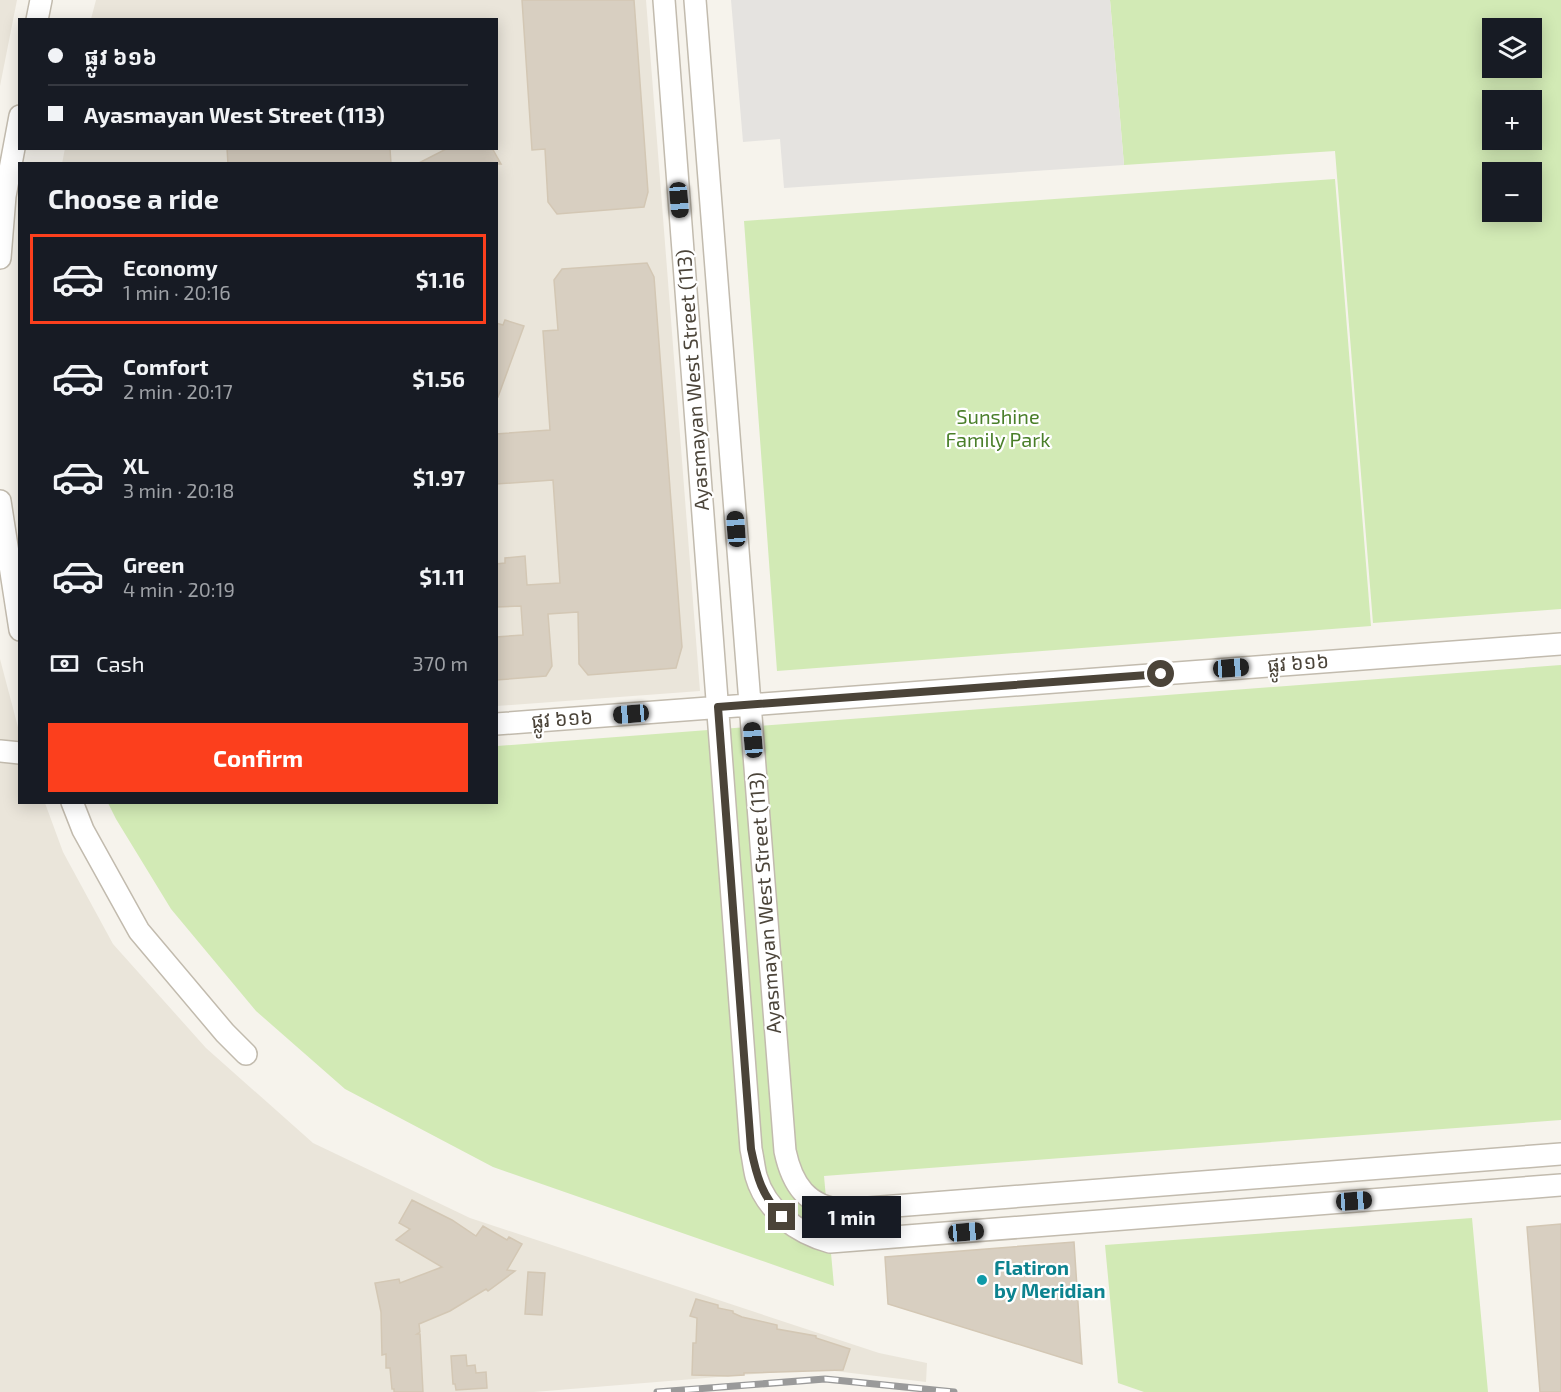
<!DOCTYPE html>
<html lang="en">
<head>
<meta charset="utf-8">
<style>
  :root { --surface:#171b24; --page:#20242c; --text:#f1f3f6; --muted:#9ea1a6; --line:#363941; --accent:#fc3f1d }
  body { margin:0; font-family:"Exo 2","Noto Sans Khmer",sans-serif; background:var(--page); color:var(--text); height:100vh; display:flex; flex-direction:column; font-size:22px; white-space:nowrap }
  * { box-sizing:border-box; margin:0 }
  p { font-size:20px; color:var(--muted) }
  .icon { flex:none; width:33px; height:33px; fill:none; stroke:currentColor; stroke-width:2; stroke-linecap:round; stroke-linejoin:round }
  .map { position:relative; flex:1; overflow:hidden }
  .panel { position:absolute; left:18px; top:162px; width:480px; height:642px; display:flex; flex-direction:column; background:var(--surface); border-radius:0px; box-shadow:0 3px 15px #0003 }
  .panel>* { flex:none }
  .hud { position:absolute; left:18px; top:18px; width:480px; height:132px; border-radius:0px; box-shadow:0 3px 15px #0003; display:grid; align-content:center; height:132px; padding:0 30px; background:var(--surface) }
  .buttons { position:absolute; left:1482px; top:18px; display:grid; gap:12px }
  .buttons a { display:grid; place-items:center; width:60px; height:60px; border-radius:0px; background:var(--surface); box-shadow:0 3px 15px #0003; font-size:30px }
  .end { position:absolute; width:27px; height:27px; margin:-14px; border:8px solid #4b4439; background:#fff; box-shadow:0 0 0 3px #fff }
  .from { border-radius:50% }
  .bubble { position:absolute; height:42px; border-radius:0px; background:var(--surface); box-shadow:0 3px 15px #0003; font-size:20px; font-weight:700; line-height:42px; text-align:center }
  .car { position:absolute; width:18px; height:36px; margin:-18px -9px; border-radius:8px; box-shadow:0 0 4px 2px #0007; background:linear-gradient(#222 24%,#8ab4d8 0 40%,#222 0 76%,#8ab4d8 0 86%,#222 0) }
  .hud b { display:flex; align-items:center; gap:21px; height:57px; font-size:22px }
  .hud b+b { border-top:2px solid var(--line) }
  .hud i { width:15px; height:15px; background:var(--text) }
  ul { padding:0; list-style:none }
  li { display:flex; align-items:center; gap:18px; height:90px; margin:0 12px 9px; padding:0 18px; border:3px solid transparent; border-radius:0px }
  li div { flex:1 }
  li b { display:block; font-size:22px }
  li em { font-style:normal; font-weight:700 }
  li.on { border-color:var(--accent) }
  li>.icon { width:54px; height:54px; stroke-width:1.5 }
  h2 { padding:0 30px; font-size:27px; line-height:72px }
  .pay { display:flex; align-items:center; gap:15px; height:66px; padding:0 30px; font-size:22px }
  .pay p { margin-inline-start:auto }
  .cta { display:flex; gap:12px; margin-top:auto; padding:12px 30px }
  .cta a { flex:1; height:69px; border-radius:0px; background:var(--accent); color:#fff; font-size:24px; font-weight:700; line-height:69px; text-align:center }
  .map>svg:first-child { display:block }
</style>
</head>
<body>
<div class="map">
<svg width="1561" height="1392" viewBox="0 0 1561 1392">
  <rect width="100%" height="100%" fill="#f6f3ec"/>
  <!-- residential -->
  <path fill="#eae5da" d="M 0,0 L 17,0 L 0,86 Z
    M 96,0 L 646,0 L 700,691 L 497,706 L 496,164 L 62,164 L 65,148 L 496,148 L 496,20 L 91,19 Z
    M 0,659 L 19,731 L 20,802 L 45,803 L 63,852 L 113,944 L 206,1048 L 313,1143 L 470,1218 L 879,1353 L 927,1363 L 926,1382 L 818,1369 L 534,1392 L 0,1392 Z"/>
  <!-- green -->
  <path fill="#d2eab5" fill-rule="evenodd" d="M 1110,0 L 1561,0 L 1561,609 L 1373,623 L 1335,151 L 1124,165 ZM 1492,28 L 1532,28 L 1532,68 L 1492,68 ZM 1492,100 L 1532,100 L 1532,140 L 1492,140 ZM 1492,172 L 1532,172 L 1532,212 L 1492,212 Z
    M 1335,179 L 1371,626 L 777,671 L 744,221 Z
    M 1561,665 L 1561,1120 L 824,1176 L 834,1286 L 493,1167 L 345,1089 L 256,1011 L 171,909 L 116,819 L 108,803 L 496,802 L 497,746 Z
    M 1472,1218 L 1488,1392 L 1144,1392 L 1118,1383 L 1105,1245 Z"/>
  <!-- parking -->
  <path fill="#e5e3e0" d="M 731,0 L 1110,0 L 1124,165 L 784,188 L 780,139 L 743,142 Z"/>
  <!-- building -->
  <path fill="#d8cfc1" stroke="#d3c7b4" stroke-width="1.5" d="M 522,0 L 634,0 L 648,192 L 644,207 L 557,214 L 548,202 L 545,149 L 532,150 Z
    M 227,148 L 390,149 L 391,164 L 228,164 Z
    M 448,148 L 492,148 L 501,164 L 417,164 Z
    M 647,263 L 654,277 L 682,647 L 676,668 L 588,675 L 579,664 L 578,612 L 548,614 L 552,666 L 546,676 L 496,680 L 496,637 L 523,635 L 521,606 L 496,607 L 496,564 L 505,563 L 505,558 L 525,556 L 527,585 L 560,583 L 553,480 L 496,484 L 496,434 L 550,430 L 543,331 L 558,330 L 554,280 L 562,269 Z
    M 505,320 L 524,326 L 498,397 L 496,396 L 496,323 L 503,325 Z
    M 412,1200 L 452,1220 L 476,1236 L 483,1226 L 507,1240 L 509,1237 L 522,1244 L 507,1270 L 515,1271 L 488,1291 L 486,1289 L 450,1311 L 419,1324 L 420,1332 L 417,1334 L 420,1334 L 423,1392 L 394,1392 L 394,1389 L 392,1389 L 390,1368 L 386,1368 L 386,1354 L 382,1355 L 381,1312 L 375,1283 L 399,1279 L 400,1283 L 442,1267 L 396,1240 L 410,1229 L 399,1223 Z
    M 1561,1224 L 1561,1392 L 1540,1392 L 1527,1227 Z
    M 1074,1242 L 1082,1364 L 888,1304 L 885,1257 Z
    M 528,1272 L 545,1273 L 542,1315 L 525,1314 Z
    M 696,1299 L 718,1305 L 718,1308 L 733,1311 L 733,1313 L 742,1317 L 777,1325 L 777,1329 L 816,1336 L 816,1338 L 850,1349 L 843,1370 L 744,1373 L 744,1375 L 728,1376 L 692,1375 L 693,1343 L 696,1343 L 697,1318 L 690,1316 Z
    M 466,1355 L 467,1366 L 475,1365 L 476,1373 L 486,1372 L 487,1388 L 456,1390 L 455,1384 L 453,1384 L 451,1356 Z"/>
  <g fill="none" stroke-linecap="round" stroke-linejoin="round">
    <!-- minor casing -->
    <g stroke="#c2bbae" stroke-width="24">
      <path id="minor" d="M 664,0 L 751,1149 C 753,1158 754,1168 756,1176 C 766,1211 797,1233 830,1242 L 1561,1185
        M 695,0 L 785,1151 C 792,1184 807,1207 843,1210 L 1561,1154
        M 37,20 L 41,0
        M 0,258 L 5,196 L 20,116
        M 0,501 L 20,630
        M 496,724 L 1561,644
        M 0,751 L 20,753
        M 72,802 L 83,830 L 139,931 L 225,1033 L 246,1054"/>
    </g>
    <!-- minor -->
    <use href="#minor" stroke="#fff" stroke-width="21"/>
    <!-- rail casing -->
    <g stroke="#9a9a9a" stroke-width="7">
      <path id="rail" d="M 657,1392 L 825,1379 L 954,1392"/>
    </g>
    <!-- rail -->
    <use href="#rail" stroke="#fff" stroke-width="4.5" stroke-dasharray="14" stroke-linecap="butt"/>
  </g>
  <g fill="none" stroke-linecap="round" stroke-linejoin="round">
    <!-- route -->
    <path stroke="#4b4439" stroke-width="8" d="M 782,1217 C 762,1195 757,1178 751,1149 L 718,707 L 1161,674"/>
  </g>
  <!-- markers -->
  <circle fill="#0f9aa8" stroke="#fff" stroke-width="2" cx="982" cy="1280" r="6"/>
  <g text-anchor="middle" stroke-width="4.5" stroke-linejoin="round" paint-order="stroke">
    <!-- street labels -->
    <g font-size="20" fill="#4b4439" stroke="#fff">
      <text transform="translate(693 380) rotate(-94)" y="7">Ayasmayan West Street (113)</text>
      <text transform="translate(1298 663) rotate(-4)" y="7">ផ្លូវ ៦១៦</text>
      <text transform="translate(562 719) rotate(-4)" y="7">ផ្លូវ ៦១៦</text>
      <text transform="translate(765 903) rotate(-94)" y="7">Ayasmayan West Street (113)</text>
    </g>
    <!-- park labels -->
    <g font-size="20" fill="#4a7f2a" stroke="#fff">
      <text x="998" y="424">Sunshine<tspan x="998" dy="23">Family Park</tspan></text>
    </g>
    <!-- culture labels -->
    <g font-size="20" font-weight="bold" fill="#0d838f" stroke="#fff" text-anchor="start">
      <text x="994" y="1275">Flatiron<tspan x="994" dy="23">by Meridian</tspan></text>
    </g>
  </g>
</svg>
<div class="buttons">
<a><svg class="icon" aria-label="layers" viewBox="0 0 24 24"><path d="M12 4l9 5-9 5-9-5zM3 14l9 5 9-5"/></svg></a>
<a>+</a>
<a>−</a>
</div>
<i class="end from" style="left:1161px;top:674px"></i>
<i class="end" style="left:782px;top:1217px"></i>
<div class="bubble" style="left:802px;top:1196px;width:99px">1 min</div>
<i class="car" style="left:679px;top:200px;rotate:175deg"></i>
<i class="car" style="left:736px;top:529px;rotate:356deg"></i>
<i class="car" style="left:1231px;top:668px;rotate:86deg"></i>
<i class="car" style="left:631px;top:714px;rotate:265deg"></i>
<i class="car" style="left:753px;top:740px;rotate:355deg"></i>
<i class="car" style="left:1354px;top:1201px;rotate:86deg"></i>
<i class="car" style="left:966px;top:1232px;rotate:85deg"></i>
<div class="hud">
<b><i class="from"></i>ផ្លូវ ៦១៦</b>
<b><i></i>Ayasmayan West Street (113)</b>
</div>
<section class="panel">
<h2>Choose a ride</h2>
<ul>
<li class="on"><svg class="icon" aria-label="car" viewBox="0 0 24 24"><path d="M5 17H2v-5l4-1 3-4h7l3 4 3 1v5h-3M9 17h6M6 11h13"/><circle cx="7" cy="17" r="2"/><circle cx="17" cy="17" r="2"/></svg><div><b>Economy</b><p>1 min · 20:16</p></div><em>$1.16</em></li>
<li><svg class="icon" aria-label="car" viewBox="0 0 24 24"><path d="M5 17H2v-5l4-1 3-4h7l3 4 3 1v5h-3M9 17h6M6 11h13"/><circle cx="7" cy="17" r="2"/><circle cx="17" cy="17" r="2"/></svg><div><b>Comfort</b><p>2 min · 20:17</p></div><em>$1.56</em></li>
<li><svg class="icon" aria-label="car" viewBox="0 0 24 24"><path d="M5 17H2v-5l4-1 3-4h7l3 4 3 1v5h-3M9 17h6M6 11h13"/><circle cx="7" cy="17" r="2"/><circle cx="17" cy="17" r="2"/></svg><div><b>XL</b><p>3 min · 20:18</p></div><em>$1.97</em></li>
<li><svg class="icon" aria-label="car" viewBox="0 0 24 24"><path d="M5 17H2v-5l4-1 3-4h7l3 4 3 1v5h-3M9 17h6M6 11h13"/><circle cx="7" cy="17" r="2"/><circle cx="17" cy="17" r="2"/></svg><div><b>Green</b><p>4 min · 20:19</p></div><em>$1.11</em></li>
</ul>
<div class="pay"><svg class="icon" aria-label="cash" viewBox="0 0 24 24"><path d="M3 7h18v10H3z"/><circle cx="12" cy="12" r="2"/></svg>Cash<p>370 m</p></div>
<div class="cta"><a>Confirm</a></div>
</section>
</div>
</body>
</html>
